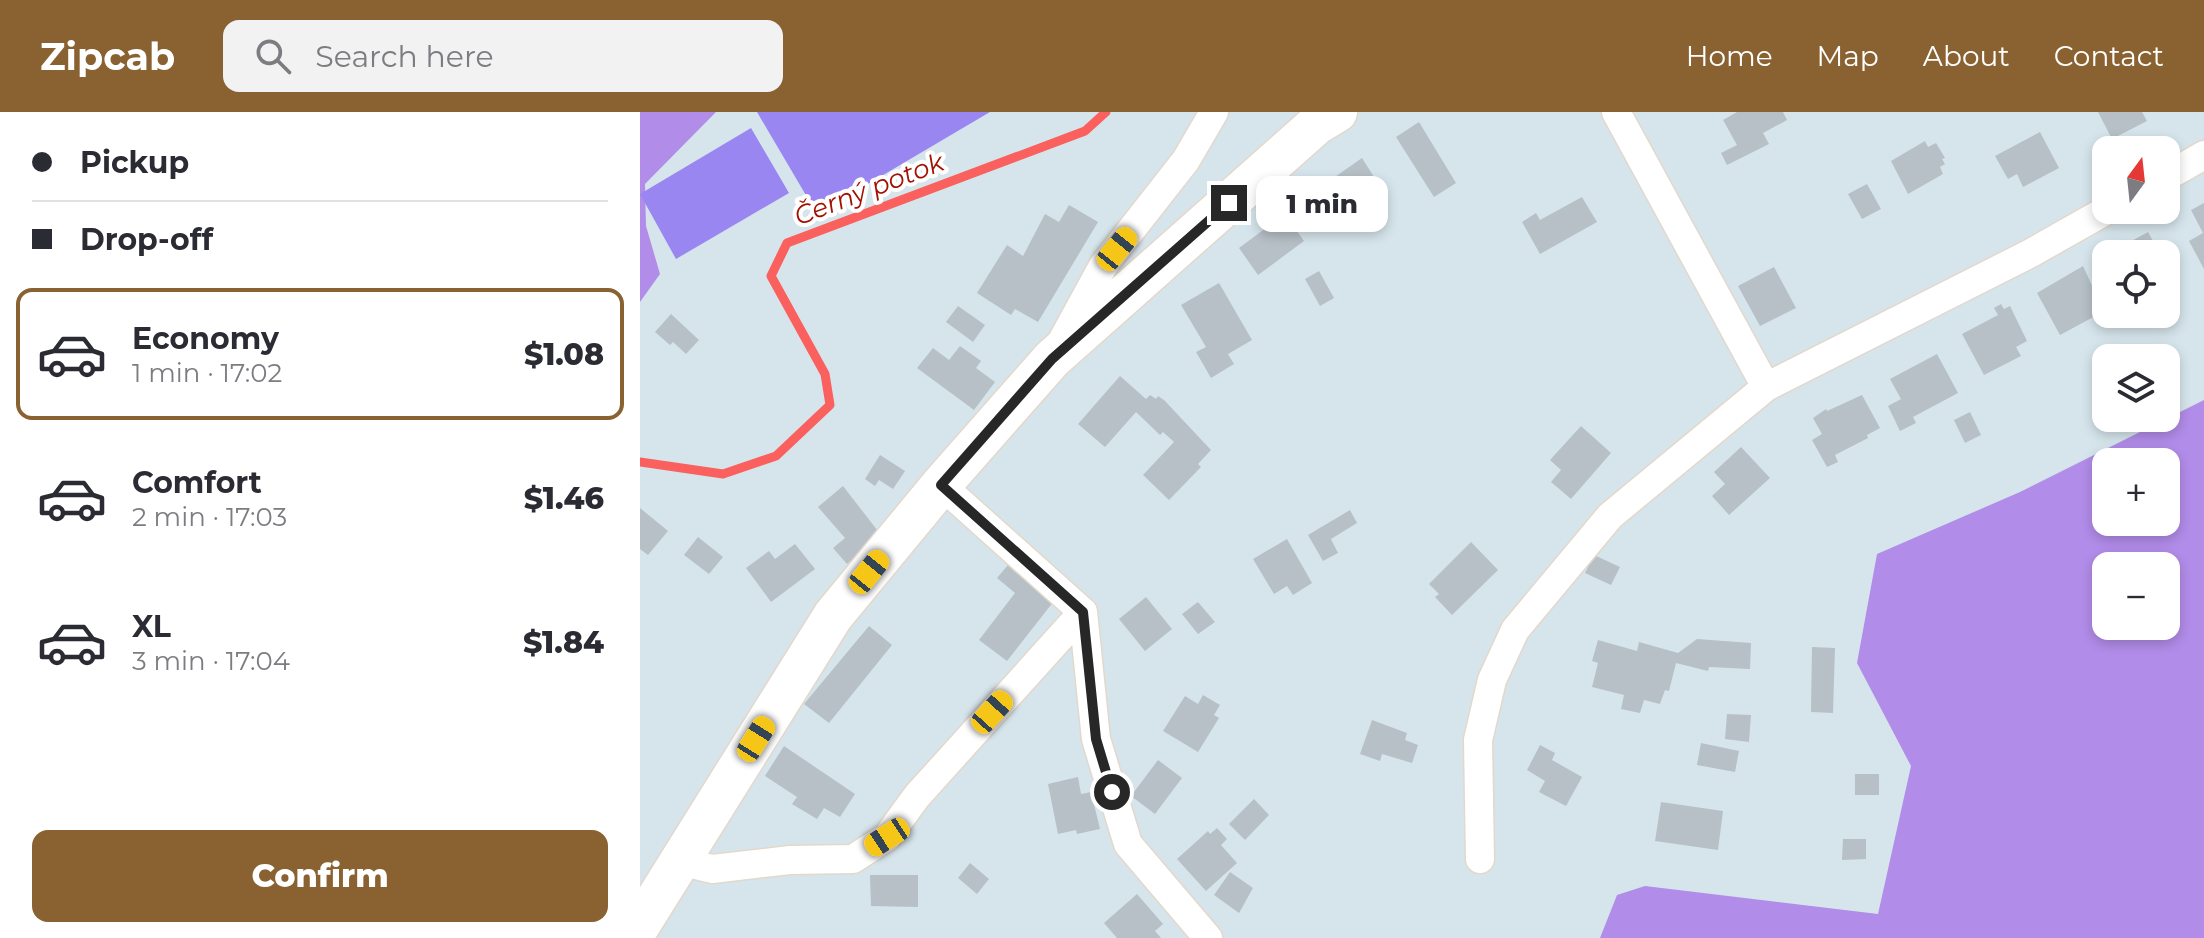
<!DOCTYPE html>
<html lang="en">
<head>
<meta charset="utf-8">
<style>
  :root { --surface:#fff; --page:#f2f2f3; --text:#2b2b33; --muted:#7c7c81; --line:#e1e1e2; --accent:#8a6232 }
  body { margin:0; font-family:Montserrat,sans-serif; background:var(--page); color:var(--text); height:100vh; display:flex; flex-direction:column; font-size:30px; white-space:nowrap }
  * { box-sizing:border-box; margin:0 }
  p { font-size:26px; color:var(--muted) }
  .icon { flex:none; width:44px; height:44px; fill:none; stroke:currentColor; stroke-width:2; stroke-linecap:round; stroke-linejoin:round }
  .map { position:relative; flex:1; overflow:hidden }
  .panel { display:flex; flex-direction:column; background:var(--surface); width:640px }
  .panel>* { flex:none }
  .banner { display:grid; align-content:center; height:176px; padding:0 32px; background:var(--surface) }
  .needle { width:52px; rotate:15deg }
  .fabs { position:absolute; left:1452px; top:24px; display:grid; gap:16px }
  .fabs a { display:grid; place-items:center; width:88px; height:88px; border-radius:16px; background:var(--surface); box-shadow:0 4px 12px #0003; font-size:40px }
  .end { position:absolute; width:36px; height:36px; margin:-18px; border:10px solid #272727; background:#fff; box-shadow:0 0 0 4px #fff }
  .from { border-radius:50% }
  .bubble { position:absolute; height:56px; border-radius:16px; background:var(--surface); box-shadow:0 4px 12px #0003; font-size:26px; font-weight:800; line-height:56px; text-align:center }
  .car { position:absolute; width:24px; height:48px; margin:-24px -12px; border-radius:10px; box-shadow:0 0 6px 2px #0007; background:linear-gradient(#f5c518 24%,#345 0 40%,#f5c518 0 76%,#345 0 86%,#f5c518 0) }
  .banner b { display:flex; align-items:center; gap:28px; height:76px; font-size:30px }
  .banner b+b { border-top:2px solid var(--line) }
  .banner i { width:20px; height:20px; background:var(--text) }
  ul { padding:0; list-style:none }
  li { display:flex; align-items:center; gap:24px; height:132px; margin:0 16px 12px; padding:0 16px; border:4px solid transparent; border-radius:16px }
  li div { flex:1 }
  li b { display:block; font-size:30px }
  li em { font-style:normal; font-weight:800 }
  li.on { border-color:var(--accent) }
  li>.icon { width:72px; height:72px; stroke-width:1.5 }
  .button { display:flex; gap:16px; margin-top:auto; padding:16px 32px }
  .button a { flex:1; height:92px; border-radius:16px; background:var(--accent); color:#fff; font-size:32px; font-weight:800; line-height:92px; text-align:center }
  header { display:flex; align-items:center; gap:48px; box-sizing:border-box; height:112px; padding:0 40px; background:var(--accent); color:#fff }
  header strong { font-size:38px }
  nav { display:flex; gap:44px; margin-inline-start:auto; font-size:28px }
  .search { width:560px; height:72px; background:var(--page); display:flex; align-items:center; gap:20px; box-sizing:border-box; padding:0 28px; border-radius:16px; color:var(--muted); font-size:30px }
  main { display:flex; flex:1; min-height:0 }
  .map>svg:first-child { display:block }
</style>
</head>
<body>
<header>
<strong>Zipcab</strong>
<div class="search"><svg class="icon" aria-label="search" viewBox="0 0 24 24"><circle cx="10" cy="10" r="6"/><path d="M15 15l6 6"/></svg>Search here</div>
<nav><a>Home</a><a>Map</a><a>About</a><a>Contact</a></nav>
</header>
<main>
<section class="panel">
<div class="banner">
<b><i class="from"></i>Pickup</b>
<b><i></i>Drop-off</b>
</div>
<ul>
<li class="on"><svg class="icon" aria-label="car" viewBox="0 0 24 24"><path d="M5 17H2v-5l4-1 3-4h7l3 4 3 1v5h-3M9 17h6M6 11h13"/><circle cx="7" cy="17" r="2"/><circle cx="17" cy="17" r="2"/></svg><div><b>Economy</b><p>1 min · 17:02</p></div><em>$1.08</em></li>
<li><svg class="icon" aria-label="car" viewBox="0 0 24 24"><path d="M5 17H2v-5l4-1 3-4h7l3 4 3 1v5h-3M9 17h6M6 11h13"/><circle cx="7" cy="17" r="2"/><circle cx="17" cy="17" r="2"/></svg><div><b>Comfort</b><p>2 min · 17:03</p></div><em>$1.46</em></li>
<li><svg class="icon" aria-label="car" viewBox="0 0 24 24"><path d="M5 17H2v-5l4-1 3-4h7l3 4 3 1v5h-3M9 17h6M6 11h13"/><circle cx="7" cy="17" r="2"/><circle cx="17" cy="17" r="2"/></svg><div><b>XL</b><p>3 min · 17:04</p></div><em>$1.84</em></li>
</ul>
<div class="button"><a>Confirm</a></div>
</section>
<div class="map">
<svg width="1564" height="826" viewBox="0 0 1564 826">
  <rect width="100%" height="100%" fill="#d6e5ec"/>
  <!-- green -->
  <path fill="#b28ce9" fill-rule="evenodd" d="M 0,0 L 76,0 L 5,72 L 6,114 L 20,162 L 0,190 Z
    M 1564,288 L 1564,826 L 960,826 L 977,783 L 1005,774 L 1238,802 L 1271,654 L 1217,551 L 1237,442 L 1380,380 ZM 1466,350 L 1526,350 L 1526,410 L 1466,410 ZM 1466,454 L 1526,454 L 1526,514 L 1466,514 Z"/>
  <!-- pitch -->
  <path fill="#9986f1" d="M 117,0 L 350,0 L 177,102 Z
    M 111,16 L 149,81 L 36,147 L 0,82 Z"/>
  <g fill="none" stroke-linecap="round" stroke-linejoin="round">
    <!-- stream -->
    <path stroke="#fa605d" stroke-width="9" d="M 0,350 L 83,362 L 136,344 L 190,293 L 185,262 L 131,164 L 147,131 L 445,19 L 466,0"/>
  </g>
  <!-- building -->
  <path fill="#b6c0c6" d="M 1097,0 L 1143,0 L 1147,8 L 1123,21 L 1129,32 L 1087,53 L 1081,41 L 1097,33 L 1083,8 Z
    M 1458,0 L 1502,0 L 1507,9 L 1472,27 Z
    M 779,10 L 816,71 L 794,85 L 756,25 Z
    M 1400,20 L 1419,56 L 1383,75 L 1377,62 L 1368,67 L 1355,44 Z
    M 1285,29 L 1288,35 L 1296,31 L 1305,46 L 1302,47 L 1305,52 L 1300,55 L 1303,62 L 1268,82 L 1251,49 Z
    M 722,46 L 739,73 L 715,90 L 720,98 L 708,107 L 702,99 L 684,112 L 665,86 Z
    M 1227,72 L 1241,97 L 1222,107 L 1208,82 Z
    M 942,85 L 957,110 L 900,142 L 882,110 L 896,101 L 900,108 Z
    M 1564,91 L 1564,157 L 1549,129 L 1563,121 L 1551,98 Z
    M 429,93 L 458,110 L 398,210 L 375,197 L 371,203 L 337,181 L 367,133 L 383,144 L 405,102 L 419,110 Z
    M 645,102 L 664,129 L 618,163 L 599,136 Z
    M 1508,120 L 1520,142 L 1480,142 L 1477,137 Z
    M 1443,154 L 1459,189 L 1452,194 L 1457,203 L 1420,223 L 1397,181 Z
    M 1134,155 L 1156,196 L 1120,214 L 1098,174 Z
    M 679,159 L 694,186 L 680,194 L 665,167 Z
    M 579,171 L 612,228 L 588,242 L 594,252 L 571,266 L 556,240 L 566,235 L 541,193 Z
    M 1361,192 L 1364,197 L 1370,194 L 1387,229 L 1376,235 L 1381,244 L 1344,263 L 1322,222 L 1358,203 L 1354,196 Z
    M 318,194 L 345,213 L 333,230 L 306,210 Z
    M 31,202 L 59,228 L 46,242 L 33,230 L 30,233 L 15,220 Z
    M 320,234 L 341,249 L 336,256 L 355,270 L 334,298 L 277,256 L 293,236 L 309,248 Z
    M 1297,242 L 1318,281 L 1273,305 L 1276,311 L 1260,319 L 1248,294 L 1261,287 L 1250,267 Z
    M 480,264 L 506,287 L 510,283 L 516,287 L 518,284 L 524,288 L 571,338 L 558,352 L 561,355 L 529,388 L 503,363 L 534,330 L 523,320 L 520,323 L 496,300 L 465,335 L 438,312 Z
    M 1222,283 L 1240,316 L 1227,323 L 1228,326 L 1195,343 L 1198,350 L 1187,355 L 1172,328 L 1182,322 L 1173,306 L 1186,297 L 1187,299 Z
    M 1330,300 L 1341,323 L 1325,331 L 1314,308 Z
    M 941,314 L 971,341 L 931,387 L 911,370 L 921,358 L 910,348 Z
    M 1101,335 L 1130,366 L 1089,403 L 1072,384 L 1085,372 L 1074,360 Z
    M 240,343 L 265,359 L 253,377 L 239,368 L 235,374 L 225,367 Z
    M 203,374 L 241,423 L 207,452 L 193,436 L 205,426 L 178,395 Z
    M 0,396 L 28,419 L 8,443 L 0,437 Z
    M 710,398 L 717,411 L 691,427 L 698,441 L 683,449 L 668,423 Z
    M 58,425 L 83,445 L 69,462 L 44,443 Z
    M 647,427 L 672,471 L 653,483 L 647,474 L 634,482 L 613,447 Z
    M 831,430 L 858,458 L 812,503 L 795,485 L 799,482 L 789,472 Z
    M 155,432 L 175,457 L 131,490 L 106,456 L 129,439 L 135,447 Z
    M 954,443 L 980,455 L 971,473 L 945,461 Z
    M 368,453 L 414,489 L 367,549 L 339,528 L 375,481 L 357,466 Z
    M 506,485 L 532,517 L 505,539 L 479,507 Z
    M 558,490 L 575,510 L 558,522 L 542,502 Z
    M 229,514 L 252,533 L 189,611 L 164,592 Z
    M 1057,527 L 1111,531 L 1110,557 L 1069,555 L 1068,559 L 1036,551 L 1029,579 L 1025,578 L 1020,592 L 1004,588 L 1000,601 L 981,597 L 984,583 L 952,575 L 958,551 L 952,549 L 958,528 L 997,539 L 999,530 L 1038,541 Z
    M 1172,535 L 1195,536 L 1193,601 L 1171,600 Z
    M 563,583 L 580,593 L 574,603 L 579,606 L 558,640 L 523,619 L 545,584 L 558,592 Z
    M 1087,602 L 1111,603 L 1109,630 L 1085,627 Z
    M 732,608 L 767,621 L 765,628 L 778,633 L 772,651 L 742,642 L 740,649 L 720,642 Z
    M 1061,631 L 1099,639 L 1095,660 L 1057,653 Z
    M 900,633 L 915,641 L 912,648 L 942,665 L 926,694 L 899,680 L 905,669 L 887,658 Z
    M 144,634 L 215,682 L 200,705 L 184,696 L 177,707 L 152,692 L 157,685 L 125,664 Z
    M 518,648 L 542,666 L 515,702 L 491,684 Z
    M 1215,662 L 1239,662 L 1239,683 L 1215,683 Z
    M 438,665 L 441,682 L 451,680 L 460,717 L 437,722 L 436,718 L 418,722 L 408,672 Z
    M 614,687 L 629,703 L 605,728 L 589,712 Z
    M 1021,690 L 1083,699 L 1078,738 L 1015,729 Z
    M 577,716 L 587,727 L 581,733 L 597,751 L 566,779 L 537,747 L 568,719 L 570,722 Z
    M 1203,727 L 1226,727 L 1226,747 L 1202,748 Z
    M 330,751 L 349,767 L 337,782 L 318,766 Z
    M 590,760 L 613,776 L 599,801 L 574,783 Z
    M 230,763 L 278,763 L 278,795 L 231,794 Z
    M 497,782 L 523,812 L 515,819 L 521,826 L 477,826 L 464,811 Z"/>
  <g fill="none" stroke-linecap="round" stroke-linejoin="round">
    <!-- street casing -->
    <g stroke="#e2d8cb" stroke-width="31">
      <path id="street" d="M 976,0 L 1126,275
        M 1526,65 L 1564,43
        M 422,229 L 463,154 L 546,48 L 574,0
        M 301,373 L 443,500 L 456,627 L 488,732 L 568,826
        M 840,747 L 838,628 L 852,568 L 875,518 L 970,404 L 1126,275 L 1391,141 L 1467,98
        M 39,749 L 72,757 L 150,748 L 213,747 L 247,725 L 277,684 L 443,500"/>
    </g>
    <!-- secondary casing -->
    <g stroke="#e2d8cb" stroke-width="43">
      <path id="secondary" d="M 0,813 L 193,504 L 301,373 L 412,247 L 677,12 L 697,0"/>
    </g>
    <!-- street -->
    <use href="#street" stroke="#fff" stroke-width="28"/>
    <!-- secondary -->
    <use href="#secondary" stroke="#fff" stroke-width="40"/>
  </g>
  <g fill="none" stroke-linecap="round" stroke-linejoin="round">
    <!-- route -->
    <path stroke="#272727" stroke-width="10" d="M 472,680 L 456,627 L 443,500 L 301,373 L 412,247 L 589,91"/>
  </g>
  <g text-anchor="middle" stroke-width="8" stroke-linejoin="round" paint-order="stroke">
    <!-- water labels -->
    <g font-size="26" font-style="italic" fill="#a11000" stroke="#fff">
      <text transform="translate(229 77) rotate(-21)" y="9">Černý potok</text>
    </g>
  </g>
</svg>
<div class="fabs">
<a><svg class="needle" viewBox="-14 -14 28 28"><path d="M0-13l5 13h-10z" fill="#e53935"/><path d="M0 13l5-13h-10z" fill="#7c7c81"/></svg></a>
<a><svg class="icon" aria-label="locate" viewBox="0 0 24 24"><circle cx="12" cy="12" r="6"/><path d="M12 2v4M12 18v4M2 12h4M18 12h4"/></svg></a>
<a><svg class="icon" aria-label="layers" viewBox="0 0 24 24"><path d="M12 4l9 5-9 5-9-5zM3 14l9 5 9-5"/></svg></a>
<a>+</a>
<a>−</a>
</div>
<i class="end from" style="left:472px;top:680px"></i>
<i class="end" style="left:589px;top:91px"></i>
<div class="bubble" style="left:616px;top:64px;width:132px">1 min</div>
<i class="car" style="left:477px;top:137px;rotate:39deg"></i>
<i class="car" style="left:229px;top:460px;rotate:39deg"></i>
<i class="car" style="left:352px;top:600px;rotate:42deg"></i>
<i class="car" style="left:116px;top:627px;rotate:32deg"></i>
<i class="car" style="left:247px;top:725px;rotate:237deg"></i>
</div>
</main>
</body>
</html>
